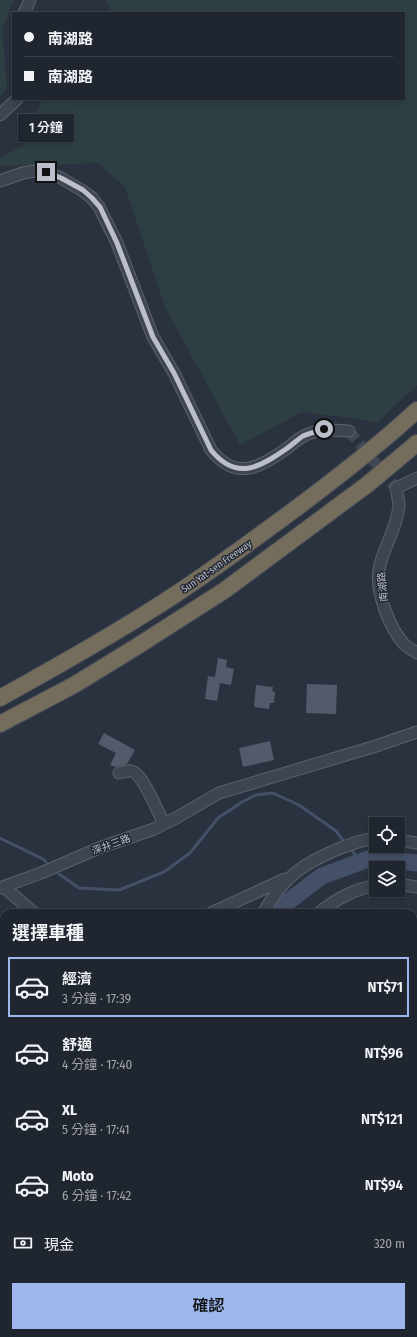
<!DOCTYPE html>
<html lang="zh-TW">
<head>
<meta charset="utf-8">
<style>
  :root { --surface:#202630; --page:#2d323c; --text:#f1f3f6; --muted:#a2a5ab; --line:#3d434c; --accent:#9db6ec }
  body { margin:0; font-family:"Fira Sans Condensed","Noto Sans TC",sans-serif; background:var(--page); color:var(--text); height:100vh; display:flex; flex-direction:column; font-size:15px; white-space:nowrap }
  * { box-sizing:border-box; margin:0 }
  p { font-size:13px; color:var(--muted) }
  .icon { flex:none; width:22px; height:22px; fill:none; stroke:currentColor; stroke-width:2; stroke-linecap:round; stroke-linejoin:round }
  .map { position:relative; flex:1; overflow:hidden }
  .details { position:absolute; left:0px; top:909px; width:417px; height:428px; display:flex; flex-direction:column; background:var(--surface); border-radius:12px 12px 0 0; box-shadow:0 2px 6px #0003,0 0 0 1px var(--line) }
  .details>* { flex:none }
  .guide { position:absolute; left:12px; top:12px; width:393px; height:88px; border-radius:0px; box-shadow:0 2px 6px #0003,0 0 0 1px var(--line); display:grid; align-content:center; height:88px; padding:0 12px; background:var(--surface) }
  .fabs { position:absolute; left:369px; top:817px; display:grid; gap:8px }
  .fabs a { display:grid; place-items:center; width:36px; height:36px; border-radius:0px; background:var(--surface); box-shadow:0 2px 6px #0003,0 0 0 1px var(--line); font-size:20px }
  .end { position:absolute; width:18px; height:18px; margin:-9px; border:5px solid #bbbfca; background:#111; box-shadow:0 0 0 2px #111 }
  .from { border-radius:50% }
  .bubble { position:absolute; height:28px; border-radius:0px; background:var(--surface); box-shadow:0 2px 6px #0003,0 0 0 1px var(--line); font-size:13px; font-weight:600; line-height:28px; text-align:center }
  .guide b { display:flex; align-items:center; gap:14px; height:38px; font-size:15px }
  .guide b+b { border-top:1px solid var(--line) }
  .guide i { width:10px; height:10px; background:var(--text) }
  ul { padding:0; list-style:none }
  li { display:flex; align-items:center; gap:12px; height:60px; margin:0 8px 6px; padding:0 4px; border:2px solid transparent; border-radius:0px }
  li div { flex:1 }
  li b { display:block; font-size:15px }
  li em { font-style:normal; font-weight:600 }
  li.on { border-color:var(--accent) }
  li>.icon { width:36px; height:36px; stroke-width:1.5 }
  h2 { padding:0 12px; font-size:18px; line-height:48px }
  .pay { display:flex; align-items:center; gap:10px; height:44px; padding:0 12px; font-size:15px }
  .pay p { margin-inline-start:auto }
  .cta { display:flex; gap:8px; margin-top:auto; padding:8px 12px }
  .cta a { flex:1; height:46px; border-radius:0px; background:var(--accent); color:#111; font-size:16px; font-weight:600; line-height:46px; text-align:center }
  .map>svg:first-child { display:block }
</style>
</head>
<body>
<div class="map">
<svg width="417" height="1337" viewBox="0 0 417 1337">
  <rect width="100%" height="100%" fill="#2a3240"/>
  <!-- green -->
  <path fill="#2d3f42" d="M 0,0 L 14,0 L 2,29 L 7,88 L 0,96 Z
    M 106,0 L 417,0 L 417,385 L 377,423 L 360,419 L 302,412 L 240,445 L 165,307 L 125,187 L 98,163 L 0,166 L 0,158 L 23,145 L 42,99 L 404,99 L 404,13 L 112,13 Z"/>
  <g fill="none" stroke-linecap="round" stroke-linejoin="round">
    <!-- stream -->
    <path stroke="#445068" stroke-width="3" d="M 0,838 L 43,859 L 46,862
      M 349,847 L 361,862
      M 59,874 L 79,888 L 119,890 L 164,872 L 190,853 L 218,818 L 242,802 L 256,795 L 273,793 L 299,805 L 336,831 L 345,843
      M 413,1130 L 417,1128"/>
    <!-- river -->
    <path stroke="#445068" stroke-width="17" d="M 281,913 L 285,904 L 322,876 L 371,858 L 417,863
      M 0,1147 L 4,1149"/>
  </g>
  <!-- building -->
  <path fill="#545a6a" d="M 218,658 L 227,660 L 226,667 L 234,669 L 231,685 L 220,683 L 217,701 L 205,699 L 208,676 L 215,677 Z
    M 307,684 L 337,685 L 336,714 L 306,713 Z
    M 256,685 L 273,687 L 272,691 L 275,692 L 274,703 L 270,703 L 269,709 L 254,707 Z
    M 104,733 L 135,750 L 127,764 L 115,767 L 110,765 L 116,753 L 98,744 Z
    M 270,741 L 274,760 L 243,767 L 239,748 Z"/>
  <g fill="none" stroke-linecap="round" stroke-linejoin="round">
    <!-- minor-tunnel -->
    <path stroke="#404755" stroke-width="11" stroke-dasharray="11 5.5" stroke-linecap="butt" d="M 349,431 L 396,488"/>
    <!-- minor casing -->
    <g stroke="#5c626d" stroke-width="13">
      <path id="minor" d="M 24,13 L 30,0
        M 0,115 L 17,99
        M 0,181 L 23,173 L 34,171 L 46,172 L 61,178 L 83,191 L 92,198 L 99,207 L 117,243 L 153,337 L 174,373 L 211,450 C 236,481 259,468 286,449 C 292,445 297,439 304,436 C 319,428 333,430 349,431
        M 417,478 L 396,488 C 397,494 399,500 399,506 C 397,529 382,549 379,570 C 375,591 390,629 404,644 C 408,648 413,650 417,653
        M 119,773 C 124,772 130,769 134,772 C 145,779 158,812 164,824
        M 398,840 L 417,843
        M 398,884 L 417,887
        M 4,887 L 34,913
        M 0,888 L 41,873 L 99,848 L 154,829 L 176,818 L 219,793 L 376,746 L 417,732
        M 211,913 L 285,879
        M 263,913 C 285,875 304,863 343,847 C 355,843 364,839 376,838
        M 319,913 C 333,901 357,887 376,886
        M 413,984 L 417,986
        M 0,1127 L 4,1128
        M 0,1178 L 4,1179
        M 413,1323 L 417,1321
        M 352,1337 L 371,1333"/>
    </g>
    <!-- highway casing -->
    <g stroke="#494f5a" stroke-width="18">
      <path id="highway" d="M 0,698 C 54,668 108,638 159,605 C 202,578 242,548 283,518 C 329,484 375,449 417,410
        M 0,724 L 74,685 L 136,647 L 225,590 L 368,484 L 417,443"/>
    </g>
    <!-- minor -->
    <use href="#minor" stroke="#3e4450" stroke-width="11"/>
    <!-- highway -->
    <use href="#highway" stroke="#756d5c" stroke-width="16"/>
  </g>
  <g fill="none" stroke-linecap="round" stroke-linejoin="round">
    <!-- route -->
    <path stroke="#bbbfca" stroke-width="5" d="M 46,172 L 61,178 L 83,190 L 92,198 L 100,207 L 117,243 L 153,337 L 174,373 L 211,450 C 236,481 259,468 286,449 C 292,445 297,440 303,436 C 309,433 317,432 324,429"/>
  </g>
  <g text-anchor="middle" stroke-width="3" stroke-linejoin="round" paint-order="stroke">
    <!-- street labels -->
    <g font-size="10" fill="#bbbfca" stroke="#232935">
      <text transform="translate(216 566) rotate(-35)" y="4">Sun Yat-sen Freeway</text>
      <text transform="translate(382 587) rotate(-96)" y="4">南湖路</text>
      <text transform="translate(111 844) rotate(-20)" y="4">深井三路</text>
    </g>
  </g>
</svg>
<div class="fabs">
<a><svg class="icon" aria-label="locate" viewBox="0 0 24 24"><circle cx="12" cy="12" r="6"/><path d="M12 2v4M12 18v4M2 12h4M18 12h4"/></svg></a>
<a><svg class="icon" aria-label="layers" viewBox="0 0 24 24"><path d="M12 4l9 5-9 5-9-5zM3 14l9 5 9-5"/></svg></a>
</div>
<i class="end from" style="left:324px;top:429px"></i>
<i class="end" style="left:46px;top:172px"></i>
<div class="bubble" style="left:18px;top:114px;width:56px">1 分鐘</div>
<div class="guide">
<b><i class="from"></i>南湖路</b>
<b><i></i>南湖路</b>
</div>
<section class="details">
<h2>選擇車種</h2>
<ul>
<li class="on"><svg class="icon" aria-label="car" viewBox="0 0 24 24"><path d="M5 17H2v-5l4-1 3-4h7l3 4 3 1v5h-3M9 17h6M6 11h13"/><circle cx="7" cy="17" r="2"/><circle cx="17" cy="17" r="2"/></svg><div><b>經濟</b><p>3 分鐘 · 17:39</p></div><em>NT$71</em></li>
<li><svg class="icon" aria-label="car" viewBox="0 0 24 24"><path d="M5 17H2v-5l4-1 3-4h7l3 4 3 1v5h-3M9 17h6M6 11h13"/><circle cx="7" cy="17" r="2"/><circle cx="17" cy="17" r="2"/></svg><div><b>舒適</b><p>4 分鐘 · 17:40</p></div><em>NT$96</em></li>
<li><svg class="icon" aria-label="car" viewBox="0 0 24 24"><path d="M5 17H2v-5l4-1 3-4h7l3 4 3 1v5h-3M9 17h6M6 11h13"/><circle cx="7" cy="17" r="2"/><circle cx="17" cy="17" r="2"/></svg><div><b>XL</b><p>5 分鐘 · 17:41</p></div><em>NT$121</em></li>
<li><svg class="icon" aria-label="car" viewBox="0 0 24 24"><path d="M5 17H2v-5l4-1 3-4h7l3 4 3 1v5h-3M9 17h6M6 11h13"/><circle cx="7" cy="17" r="2"/><circle cx="17" cy="17" r="2"/></svg><div><b>Moto</b><p>6 分鐘 · 17:42</p></div><em>NT$94</em></li>
</ul>
<div class="pay"><svg class="icon" aria-label="cash" viewBox="0 0 24 24"><path d="M3 7h18v10H3z"/><circle cx="12" cy="12" r="2"/></svg>現金<p>320 m</p></div>
<div class="cta"><a>確認</a></div>
</section>
</div>
</body>
</html>
